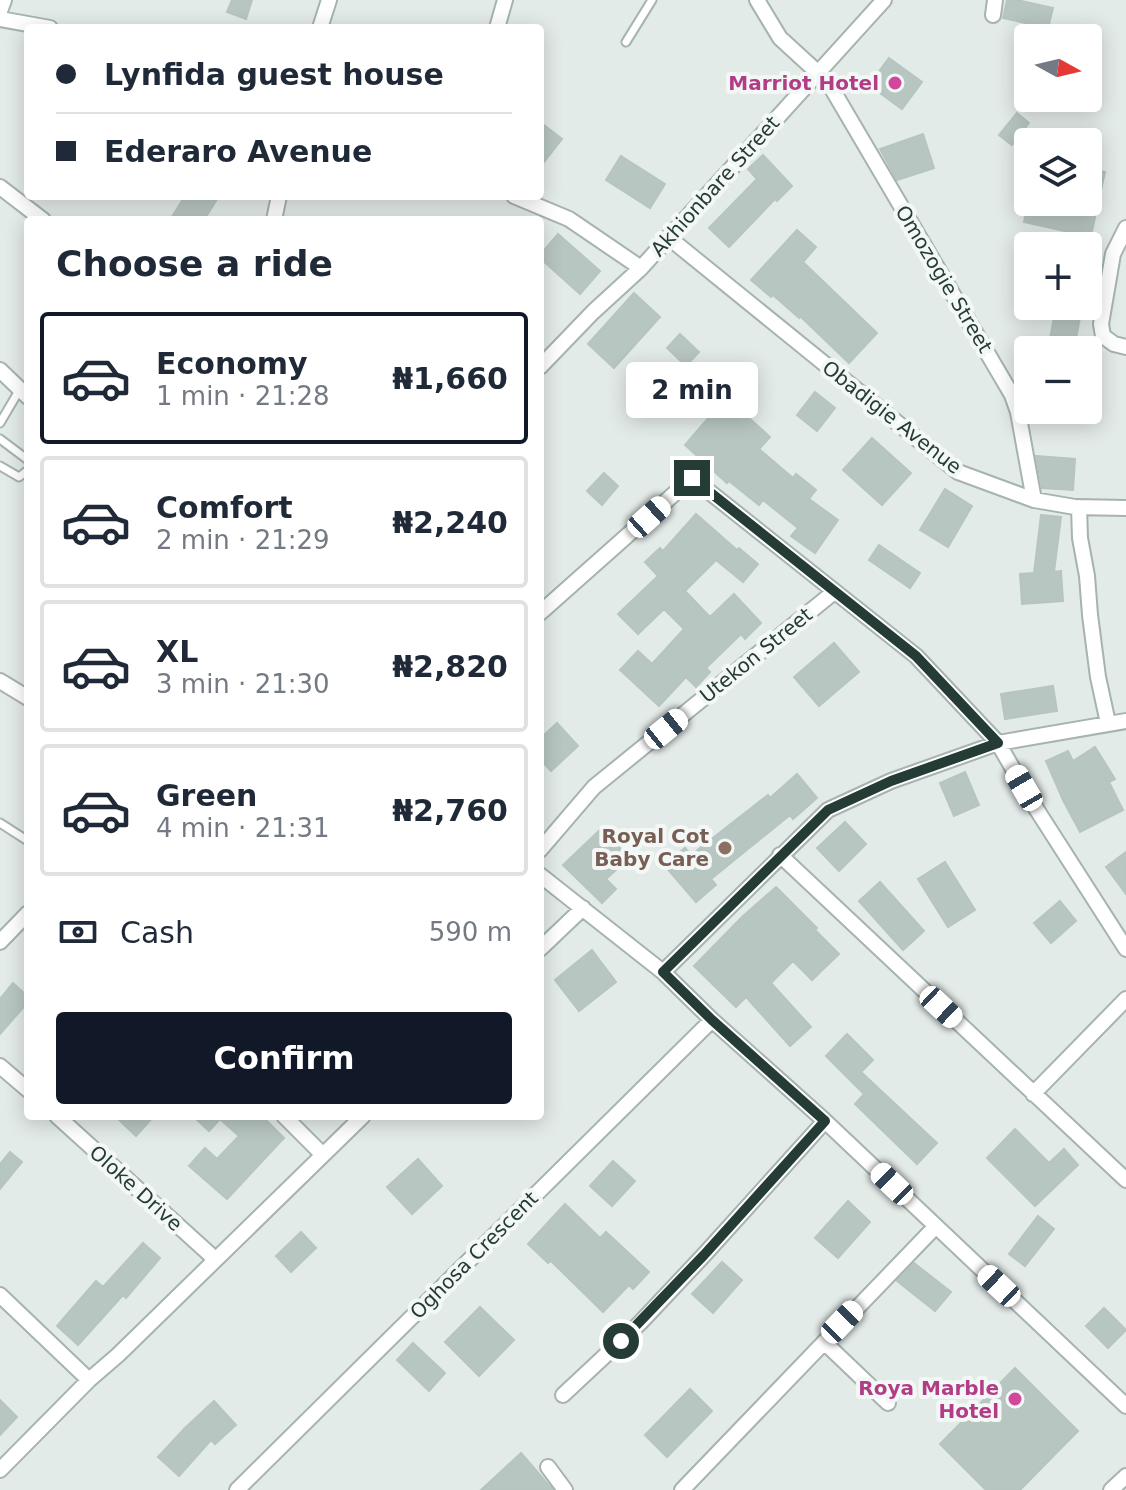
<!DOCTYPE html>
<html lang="en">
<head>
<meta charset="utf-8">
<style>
  :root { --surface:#fff; --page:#f2f2f3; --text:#1f2937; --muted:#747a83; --line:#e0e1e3; --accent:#111827 }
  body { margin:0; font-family:"DejaVu Sans",sans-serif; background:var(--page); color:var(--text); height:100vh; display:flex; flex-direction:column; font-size:30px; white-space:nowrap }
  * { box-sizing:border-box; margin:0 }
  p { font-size:26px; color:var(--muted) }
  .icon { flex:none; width:44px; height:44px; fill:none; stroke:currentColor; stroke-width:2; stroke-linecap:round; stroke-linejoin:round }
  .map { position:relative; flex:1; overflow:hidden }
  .side { position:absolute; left:24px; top:216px; width:520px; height:904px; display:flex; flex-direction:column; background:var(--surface); border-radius:8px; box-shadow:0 4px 20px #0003 }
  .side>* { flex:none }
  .top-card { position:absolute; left:24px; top:24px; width:520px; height:176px; border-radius:8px; box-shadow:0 4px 20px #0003; display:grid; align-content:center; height:176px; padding:0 32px; background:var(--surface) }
  .needle { width:52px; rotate:98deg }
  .tools { position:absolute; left:1014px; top:24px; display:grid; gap:16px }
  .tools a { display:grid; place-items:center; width:88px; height:88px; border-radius:8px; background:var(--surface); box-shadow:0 4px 20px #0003; font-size:40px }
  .end { position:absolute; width:36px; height:36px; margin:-18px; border:10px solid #243b36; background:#fff; box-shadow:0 0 0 4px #fff }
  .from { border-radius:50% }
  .bubble { position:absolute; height:56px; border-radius:8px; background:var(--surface); box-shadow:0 4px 20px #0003; font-size:26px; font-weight:700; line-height:56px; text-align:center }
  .car { position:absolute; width:24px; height:48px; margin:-24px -12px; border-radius:10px; box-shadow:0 0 6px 2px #0007; background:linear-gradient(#fff 24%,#345 0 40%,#fff 0 76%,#345 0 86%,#fff 0) }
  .top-card b { display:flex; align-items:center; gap:28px; height:76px; font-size:30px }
  .top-card b+b { border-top:2px solid var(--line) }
  .top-card i { width:20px; height:20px; background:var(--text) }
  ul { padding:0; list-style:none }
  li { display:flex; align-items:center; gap:24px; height:132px; margin:0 16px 12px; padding:0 16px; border:4px solid var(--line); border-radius:8px }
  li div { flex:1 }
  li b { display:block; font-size:30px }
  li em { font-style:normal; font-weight:700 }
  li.on { border-color:var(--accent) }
  li>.icon { width:72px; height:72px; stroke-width:1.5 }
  h2 { padding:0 32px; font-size:36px; line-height:96px }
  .pay { display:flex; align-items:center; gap:20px; height:88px; padding:0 32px; font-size:30px }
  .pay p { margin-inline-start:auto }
  .primary-button { display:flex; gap:16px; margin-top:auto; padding:16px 32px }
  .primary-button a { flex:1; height:92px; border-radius:8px; background:var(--accent); color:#fff; font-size:32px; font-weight:700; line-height:92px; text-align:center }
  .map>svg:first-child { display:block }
</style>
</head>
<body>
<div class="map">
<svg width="1126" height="1490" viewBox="0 0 1126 1490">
  <rect width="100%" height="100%" fill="#e3ebe8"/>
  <!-- building -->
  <path fill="#b8c6c1" stroke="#b6c5bf" stroke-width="2" d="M 232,0 L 252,0 L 246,19 L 227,12 Z
    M 1007,0 L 1017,0 L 1053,8 L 1048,28 L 1003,18 Z
    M 889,58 L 922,82 L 902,109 L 869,85 Z
    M 1017,113 L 1029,123 L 1012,145 L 999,135 Z
    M 540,122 L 562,139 L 540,167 Z
    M 923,134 L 934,168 L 897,180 L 880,149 Z
    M 763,155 L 792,186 L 777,201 L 775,199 L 729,247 L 709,228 L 757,179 L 748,169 Z
    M 621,156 L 665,184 L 650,208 L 606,180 Z
    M 1088,168 L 1105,172 L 1090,240 L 1064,234 L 1065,231 L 1024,222 L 1028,202 L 1088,202 Z
    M 185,196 L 219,196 L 204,220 L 170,220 Z
    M 797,230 L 816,247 L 803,262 L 877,333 L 849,363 L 800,316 L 799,318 L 773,295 L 771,297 L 751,280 Z
    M 558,234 L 600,271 L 580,294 L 540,258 L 540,255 Z
    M 634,293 L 660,317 L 614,368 L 588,344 Z
    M 1056,306 L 1082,306 L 1074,350 L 1048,350 Z
    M 680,334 L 699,352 L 686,366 L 667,348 Z
    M 815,392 L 835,408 L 817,431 L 797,415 Z
    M 725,396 L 770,437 L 759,449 L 793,478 L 796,474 L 816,490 L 809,499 L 838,520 L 815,553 L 791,536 L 798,528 L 763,500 L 759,505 L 729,481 L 727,483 L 685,445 L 711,415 L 709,413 Z
    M 872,438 L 911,473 L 882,505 L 843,470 Z
    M 1036,456 L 1075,459 L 1073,490 L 1042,488 Z
    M 604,473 L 618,486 L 602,505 L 587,491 Z
    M 945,489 L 972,506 L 948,547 L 920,530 Z
    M 696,514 L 737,550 L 739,548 L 758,564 L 743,582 L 716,560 L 685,591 L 710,617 L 734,594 L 761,623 L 745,639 L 741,634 L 706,668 L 710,672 L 696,687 L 686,677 L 659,706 L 620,670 L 638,651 L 652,664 L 684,629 L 664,609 L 638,634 L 618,614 L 658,576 L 645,562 L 660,548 L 663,551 Z
    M 1041,515 L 1061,517 L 1054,572 L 1061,571 L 1063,601 L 1022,604 L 1020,574 L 1034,573 Z
    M 879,545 L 920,573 L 910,588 L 869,560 Z
    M 834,643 L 859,672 L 819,706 L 794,677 Z
    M 1053,686 L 1057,711 L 1005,719 L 1001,694 Z
    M 557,723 L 578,746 L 551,771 L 540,759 L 540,739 Z
    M 1095,747 L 1115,779 L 1109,782 L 1123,810 L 1080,832 L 1063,800 L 1046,761 L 1068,751 L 1073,761 Z
    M 965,772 L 979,805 L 954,816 L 940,783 Z
    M 797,774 L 817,798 L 793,819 L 790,815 L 711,879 L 716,885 L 696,902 L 664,865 L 685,848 L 691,855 L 768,795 L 770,798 Z
    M 845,822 L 866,844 L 839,871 L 817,848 Z
    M 602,828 L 629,858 L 606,879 L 616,889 L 602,903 L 563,865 Z
    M 1126,852 L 1126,894 L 1106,867 Z
    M 945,862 L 975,910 L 948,927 L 918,879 Z
    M 880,882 L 924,931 L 903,950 L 859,901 Z
    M 776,887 L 817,928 L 815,930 L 839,954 L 812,980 L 793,961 L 771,983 L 811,1027 L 790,1046 L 746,997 L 736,1007 L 694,966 L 742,917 Z
    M 1060,901 L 1076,921 L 1051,943 L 1034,923 Z
    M 592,950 L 616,982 L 579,1011 L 555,980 Z
    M 13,983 L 28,997 L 28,1002 L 0,1034 L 0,999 Z
    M 847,1034 L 873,1060 L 861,1072 L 937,1143 L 917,1164 L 855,1104 L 864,1094 L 826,1056 Z
    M 115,1116 L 154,1116 L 136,1136 Z
    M 193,1116 L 262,1116 L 284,1138 L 227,1199 L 189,1166 L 205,1148 L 217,1159 L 239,1136 L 220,1119 L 209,1131 Z
    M 1015,1129 L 1049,1163 L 1064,1149 L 1078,1165 L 1035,1206 L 987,1158 Z
    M 10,1152 L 22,1162 L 0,1189 L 0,1164 Z
    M 418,1159 L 442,1186 L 412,1214 L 387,1187 Z
    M 613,1161 L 635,1181 L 612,1206 L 590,1186 Z
    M 848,1201 L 870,1222 L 838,1258 L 815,1238 Z
    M 565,1204 L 600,1238 L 606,1232 L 649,1272 L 633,1289 L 629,1285 L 603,1312 L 551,1261 L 548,1263 L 528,1244 Z
    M 1038,1216 L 1054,1229 L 1025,1266 L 1009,1254 Z
    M 301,1232 L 316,1248 L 291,1272 L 276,1256 Z
    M 143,1243 L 160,1258 L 126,1298 L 123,1295 L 78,1345 L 57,1326 L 96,1281 L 103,1287 Z
    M 722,1262 L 742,1280 L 713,1313 L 692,1294 Z
    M 914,1263 L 951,1292 L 935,1311 L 897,1281 Z
    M 480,1307 L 514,1340 L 479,1376 L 445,1342 Z
    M 1104,1308 L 1126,1330 L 1108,1348 L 1086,1326 Z
    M 413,1343 L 445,1373 L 429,1391 L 397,1360 Z
    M 1015,1368 L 1078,1431 L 1020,1490 L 986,1490 L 940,1444 Z
    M 690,1389 L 712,1411 L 667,1457 L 645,1435 Z
    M 0,1400 L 17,1417 L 0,1435 Z
    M 214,1401 L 236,1425 L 215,1444 L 211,1440 L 179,1476 L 158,1457 L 185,1428 Z
    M 521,1453 L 553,1490 L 481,1490 Z"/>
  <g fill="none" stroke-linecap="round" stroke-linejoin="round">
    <!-- lane casing -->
    <g stroke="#a6b3af" stroke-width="11">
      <path id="lane" d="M 626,42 L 652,0
        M 0,423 L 20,389
        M 0,439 L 28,460
        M 0,466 L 19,477 L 28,470
        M 0,823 L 28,841"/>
    </g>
    <!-- street casing -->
    <g stroke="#a6b3af" stroke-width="18">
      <path id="street" d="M 757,0 L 780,38 L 828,82 L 1012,395 L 1018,412 L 1034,500
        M 0,11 L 4,0
        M 993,15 L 995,0
        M 0,19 L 50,28
        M 320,28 L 329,0
        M 497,28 L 505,0
        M 0,187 L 43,220
        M 514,196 L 569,219 L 641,268
        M 274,220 L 279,196
        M 1126,228 L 1113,254 L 1101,324 L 1103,336 L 1114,344 L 1126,347
        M 668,237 L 958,472 L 1034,500 L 1075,507 L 1126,508
        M 540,367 L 593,312 L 641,268 L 884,0
        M 0,370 L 28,397
        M 1079,507 L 1080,538 L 1087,576 L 1090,615 L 1098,677 L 1108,723
        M 540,613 L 692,478 L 916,656 L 998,743 L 1037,810 L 1126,949
        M 0,681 L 28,698
        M 540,850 L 594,787 L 834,592
        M 780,855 L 1126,1180
        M 540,875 L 663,972 L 712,1020 L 825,1121 L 1126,1406
        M 0,942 L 28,913
        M 540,949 L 583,908
        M 663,972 L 828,810 L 891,781 L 998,743 L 1126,721
        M 0,1066 L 28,1090
        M 1033,1094 L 1126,999
        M 57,1116 L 215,1259
        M 284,1116 L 322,1154
        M 0,1295 L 89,1380
        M 824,1342 L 888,1403
        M 563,1395 L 640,1323 L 704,1255 L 825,1121
        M 548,1467 L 565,1490
        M 0,1470 L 89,1380 L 118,1355 L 363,1116
        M 237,1490 L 712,1020
        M 682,1490 L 936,1226
        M 1111,1490 L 1126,1476"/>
    </g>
    <!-- lane -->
    <use href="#lane" stroke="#fff" stroke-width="7"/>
    <!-- street -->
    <use href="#street" stroke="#fff" stroke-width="14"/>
  </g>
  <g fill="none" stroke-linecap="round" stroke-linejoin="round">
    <!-- route -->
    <path stroke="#243b36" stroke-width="10" d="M 621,1341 L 704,1255 L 825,1121 L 712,1020 L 663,972 L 828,810 L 891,781 L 998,743 L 916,656 L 692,478"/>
  </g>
  <!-- markers -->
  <g fill="#d1479c" stroke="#f3f8f6" stroke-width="3">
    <circle cx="895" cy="83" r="8"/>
    <circle cx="1015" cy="1399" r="8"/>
  </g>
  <circle fill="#8d6e63" stroke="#f3f8f6" stroke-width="3" cx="725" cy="848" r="8"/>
  <g text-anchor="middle" stroke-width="8" stroke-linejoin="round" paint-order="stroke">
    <!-- hotel labels -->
    <g font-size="20" font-weight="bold" fill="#b23c85" stroke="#f3f8f6" text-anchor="end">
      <text x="879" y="90">Marriot Hotel</text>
      <text x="999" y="1395">Roya Marble<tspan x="999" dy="23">Hotel</tspan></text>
    </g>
    <!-- street labels -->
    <g font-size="20" fill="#243b36" stroke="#f3f8f6">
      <text transform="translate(715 186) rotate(-48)" y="7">Akhionbare Street</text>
      <text transform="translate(944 279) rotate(59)" y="7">Omozogie Street</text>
      <text transform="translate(892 417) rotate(38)" y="7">Obadigie Avenue</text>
      <text transform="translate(756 655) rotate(-39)" y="7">Utekon Street</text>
      <text transform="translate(136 1188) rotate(42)" y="7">Oloke Drive</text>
      <text transform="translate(474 1255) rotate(-45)" y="7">Oghosa Crescent</text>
    </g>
    <!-- education labels -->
    <g font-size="20" font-weight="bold" fill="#785e54" stroke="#f3f8f6" text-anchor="end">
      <text x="709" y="843">Royal Cot<tspan x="709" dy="23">Baby Care</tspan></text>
    </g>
  </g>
</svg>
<div class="tools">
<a><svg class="needle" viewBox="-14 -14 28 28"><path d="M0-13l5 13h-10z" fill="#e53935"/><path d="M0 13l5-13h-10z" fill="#747a83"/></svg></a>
<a><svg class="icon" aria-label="layers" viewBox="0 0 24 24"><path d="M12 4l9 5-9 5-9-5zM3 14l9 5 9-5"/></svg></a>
<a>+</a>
<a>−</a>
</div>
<i class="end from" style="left:621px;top:1341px"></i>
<i class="end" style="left:692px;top:478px"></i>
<div class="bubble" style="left:626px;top:362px;width:132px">2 min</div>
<i class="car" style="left:649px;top:517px;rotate:48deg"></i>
<i class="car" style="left:666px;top:729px;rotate:51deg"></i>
<i class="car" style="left:1024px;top:788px;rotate:330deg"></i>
<i class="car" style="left:941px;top:1007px;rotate:133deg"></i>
<i class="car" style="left:892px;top:1184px;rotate:314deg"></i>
<i class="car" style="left:999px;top:1286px;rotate:313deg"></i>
<i class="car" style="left:842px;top:1322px;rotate:44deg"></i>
<div class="top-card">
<b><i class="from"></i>Lynfida guest house</b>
<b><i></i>Ederaro Avenue</b>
</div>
<section class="side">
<h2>Choose a ride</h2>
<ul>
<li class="on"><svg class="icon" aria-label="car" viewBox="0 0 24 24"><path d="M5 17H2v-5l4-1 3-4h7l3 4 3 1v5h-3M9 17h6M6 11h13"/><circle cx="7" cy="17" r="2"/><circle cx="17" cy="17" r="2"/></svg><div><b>Economy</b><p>1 min · 21:28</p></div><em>₦1,660</em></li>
<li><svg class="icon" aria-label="car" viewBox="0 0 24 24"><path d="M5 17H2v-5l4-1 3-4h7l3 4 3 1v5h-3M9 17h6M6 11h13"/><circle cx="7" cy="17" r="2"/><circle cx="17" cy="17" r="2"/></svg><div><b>Comfort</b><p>2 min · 21:29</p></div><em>₦2,240</em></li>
<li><svg class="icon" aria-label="car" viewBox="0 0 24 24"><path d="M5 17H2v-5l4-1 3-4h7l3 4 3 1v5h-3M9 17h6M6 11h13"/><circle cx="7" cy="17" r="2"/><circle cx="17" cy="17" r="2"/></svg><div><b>XL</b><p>3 min · 21:30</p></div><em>₦2,820</em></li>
<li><svg class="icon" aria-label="car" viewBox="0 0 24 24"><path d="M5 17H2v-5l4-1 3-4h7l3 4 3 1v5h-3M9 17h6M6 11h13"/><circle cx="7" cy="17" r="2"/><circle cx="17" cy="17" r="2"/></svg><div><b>Green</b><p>4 min · 21:31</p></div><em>₦2,760</em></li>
</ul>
<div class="pay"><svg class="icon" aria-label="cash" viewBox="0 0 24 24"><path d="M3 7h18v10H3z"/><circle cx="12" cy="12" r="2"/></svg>Cash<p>590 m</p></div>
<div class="primary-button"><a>Confirm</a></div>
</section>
</div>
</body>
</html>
